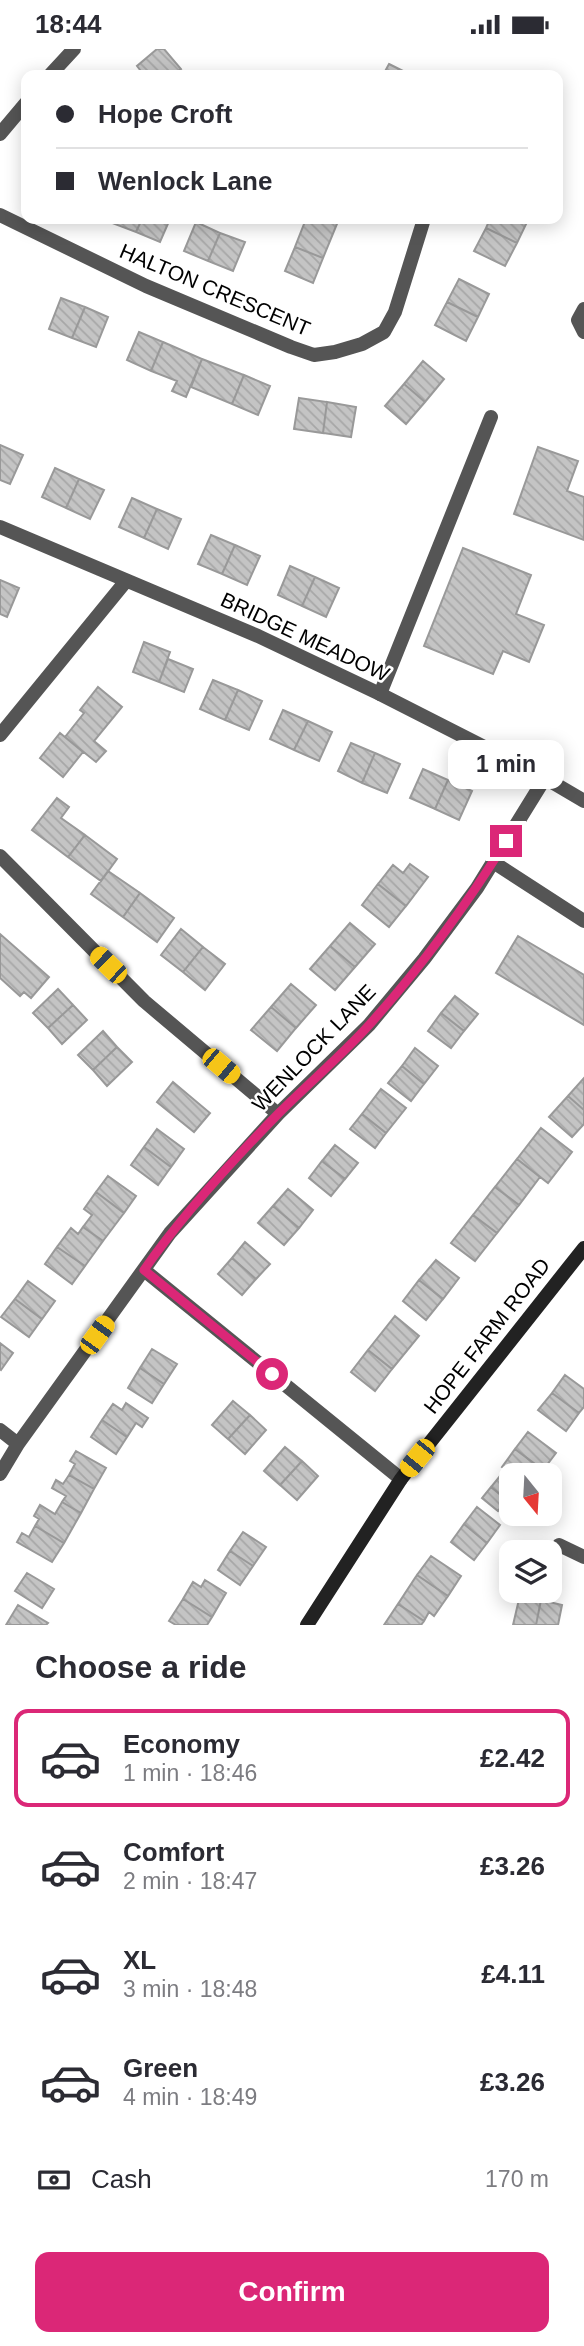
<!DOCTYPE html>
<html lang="en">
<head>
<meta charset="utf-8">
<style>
  :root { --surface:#fff; --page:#f2f2f3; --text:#2b2b33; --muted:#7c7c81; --line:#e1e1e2; --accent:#db2777 }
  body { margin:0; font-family:Helvetica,sans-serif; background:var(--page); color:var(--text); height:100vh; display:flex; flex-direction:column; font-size:26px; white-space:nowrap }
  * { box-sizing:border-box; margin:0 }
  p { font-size:23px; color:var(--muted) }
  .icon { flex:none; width:38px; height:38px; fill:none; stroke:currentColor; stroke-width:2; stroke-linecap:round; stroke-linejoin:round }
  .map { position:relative; height:1576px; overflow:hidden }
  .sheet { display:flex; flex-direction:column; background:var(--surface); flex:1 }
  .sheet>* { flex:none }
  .hud { position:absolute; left:21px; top:21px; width:542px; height:154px; border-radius:14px; box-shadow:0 4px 18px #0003; display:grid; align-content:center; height:154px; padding:0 35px; background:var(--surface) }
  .needle { width:46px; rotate:162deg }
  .fabs { position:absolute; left:499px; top:1414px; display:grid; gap:14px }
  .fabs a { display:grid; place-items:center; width:63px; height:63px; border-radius:14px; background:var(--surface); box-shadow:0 4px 18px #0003; font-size:35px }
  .end { position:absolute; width:32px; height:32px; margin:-16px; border:9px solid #db2777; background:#fff; box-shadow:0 0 0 4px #fff }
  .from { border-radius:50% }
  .bubble { position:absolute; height:49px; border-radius:14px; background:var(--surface); box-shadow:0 4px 18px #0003; font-size:23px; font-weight:600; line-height:49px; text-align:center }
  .car { position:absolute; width:21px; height:42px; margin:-21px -10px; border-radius:9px; box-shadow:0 0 5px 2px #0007; background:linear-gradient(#f5c518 24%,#345 0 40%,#f5c518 0 76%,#345 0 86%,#f5c518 0) }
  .hud b { display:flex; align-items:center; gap:24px; height:66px; font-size:26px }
  .hud b+b { border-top:2px solid var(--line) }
  .hud i { width:18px; height:18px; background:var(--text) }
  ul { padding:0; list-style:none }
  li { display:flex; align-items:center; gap:21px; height:98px; margin:0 14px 10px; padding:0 21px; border:4px solid transparent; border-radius:14px }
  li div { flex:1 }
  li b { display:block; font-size:26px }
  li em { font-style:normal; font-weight:600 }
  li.selected { border-color:var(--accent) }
  li>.icon { width:63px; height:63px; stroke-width:1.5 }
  h2 { padding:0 35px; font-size:32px; line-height:84px }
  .pay { display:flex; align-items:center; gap:18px; height:77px; padding:0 35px; font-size:26px }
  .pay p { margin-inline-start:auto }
  .cta { display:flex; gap:14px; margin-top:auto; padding:14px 35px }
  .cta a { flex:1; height:80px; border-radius:14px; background:var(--accent); color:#fff; font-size:28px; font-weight:600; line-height:80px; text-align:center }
  .status { display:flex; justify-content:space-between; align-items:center; height:49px; padding:0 35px; background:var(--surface); direction:ltr }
  .status svg { height:19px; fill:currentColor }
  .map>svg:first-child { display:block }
</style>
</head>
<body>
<div class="status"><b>18:44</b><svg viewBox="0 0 49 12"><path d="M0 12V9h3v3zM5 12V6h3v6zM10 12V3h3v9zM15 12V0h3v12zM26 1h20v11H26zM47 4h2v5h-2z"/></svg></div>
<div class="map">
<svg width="584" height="1576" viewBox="0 0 584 1576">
  <defs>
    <pattern id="building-back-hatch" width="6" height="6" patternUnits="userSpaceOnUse" patternTransform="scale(1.75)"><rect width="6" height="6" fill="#c4c4c4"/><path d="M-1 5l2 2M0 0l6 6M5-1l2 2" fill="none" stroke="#a7a7a7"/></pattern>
  </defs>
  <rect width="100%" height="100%" fill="#fff"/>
  <!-- building -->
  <path fill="url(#building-back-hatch)" stroke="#999" stroke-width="2" d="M 157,0 L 164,0 L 181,20 L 173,26 L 144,26 L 137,17 Z
    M 389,15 L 411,26 L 383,26 Z
    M 113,170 L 142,170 L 136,183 L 112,174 Z
    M 142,170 L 170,170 L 160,193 L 136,183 Z
    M 306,170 L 339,170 L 323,209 L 295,198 Z
    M 490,170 L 526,170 L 528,171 L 517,194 L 486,179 Z
    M 196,173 L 220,184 L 208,212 L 184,202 Z
    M 486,179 L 517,194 L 505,217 L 474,202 Z
    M 220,184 L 245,193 L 233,222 L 208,212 Z
    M 295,198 L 323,209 L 313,234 L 285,222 Z
    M 459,230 L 489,245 L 478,268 L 447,253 Z
    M 61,249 L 85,258 L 72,289 L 49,280 Z
    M 447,253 L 478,268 L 466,292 L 435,276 Z
    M 85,258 L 108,268 L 96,298 L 72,289 Z
    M 139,283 L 163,293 L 151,322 L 127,311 Z
    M 163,293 L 202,310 L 186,348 L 172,342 L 177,332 L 151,322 Z
    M 202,310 L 244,326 L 232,355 L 191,338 Z
    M 423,312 L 444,330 L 425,353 L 404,335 Z
    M 244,326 L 270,337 L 258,366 L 232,355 Z
    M 404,335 L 425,353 L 406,375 L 385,357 Z
    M 299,349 L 327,353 L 323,384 L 294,380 Z
    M 327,353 L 356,358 L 351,388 L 323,384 Z
    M 0,396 L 23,406 L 10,435 L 0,431 Z
    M 538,398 L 578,412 L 567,442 L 584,448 L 584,491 L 514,465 Z
    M 55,419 L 79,430 L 66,459 L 42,448 Z
    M 79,430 L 104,441 L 90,470 L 66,459 Z
    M 132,449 L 157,460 L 144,489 L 119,478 Z
    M 157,460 L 181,470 L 168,500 L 144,489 Z
    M 211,486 L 235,496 L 222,525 L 198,515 Z
    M 235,496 L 260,507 L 247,536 L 222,525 Z
    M 463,499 L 531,526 L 516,565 L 544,576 L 529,613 L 503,602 L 493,625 L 424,597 Z
    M 290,517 L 315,528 L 302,557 L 278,546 Z
    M 315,528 L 339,539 L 326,568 L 302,557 Z
    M 0,531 L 19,539 L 7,568 L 0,565 Z
    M 144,593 L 170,603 L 159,633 L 133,623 Z
    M 168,610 L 193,620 L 184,643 L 159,633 Z
    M 213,631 L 238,641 L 225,671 L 200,660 Z
    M 98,638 L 122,658 L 94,692 L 106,702 L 96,713 L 65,688 L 84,664 L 80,661 Z
    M 238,641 L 262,652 L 249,681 L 225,671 Z
    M 283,661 L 308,672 L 294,701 L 270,690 Z
    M 308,672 L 332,683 L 319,712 L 294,701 Z
    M 60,684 L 83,703 L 63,728 L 40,709 Z
    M 351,694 L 375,704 L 362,734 L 338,722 Z
    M 375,704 L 400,715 L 387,744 L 362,734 Z
    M 423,720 L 448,731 L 435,760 L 410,749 Z
    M 448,731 L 472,742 L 459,771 L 435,760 Z
    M 57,749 L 69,758 L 61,769 L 85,786 L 68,808 L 32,781 Z
    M 85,786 L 117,810 L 101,832 L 68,808 Z
    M 410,815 L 428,828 L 406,857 L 378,835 L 393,816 L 403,824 Z
    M 108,822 L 140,844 L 123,868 L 91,845 Z
    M 378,835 L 406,857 L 389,878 L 362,856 Z
    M 140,844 L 174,869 L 157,893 L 123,868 Z
    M 350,874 L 375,895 L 355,918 L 330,897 Z
    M 181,880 L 203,898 L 183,923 L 161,906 Z
    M 0,885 L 49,928 L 31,949 L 24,943 L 20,947 L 0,929 Z
    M 518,887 L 584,926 L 584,976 L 496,924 Z
    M 330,897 L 355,918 L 335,941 L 310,920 Z
    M 203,898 L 225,915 L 205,941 L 183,923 Z
    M 291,935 L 316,956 L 296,979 L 271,958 Z
    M 58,940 L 73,956 L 48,979 L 33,964 Z
    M 455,947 L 478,965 L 464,982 L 441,964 Z
    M 73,956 L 87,971 L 62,995 L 48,979 Z
    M 271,958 L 296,979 L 277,1002 L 251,981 Z
    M 441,964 L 464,982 L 451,999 L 428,982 Z
    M 103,982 L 117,998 L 93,1021 L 78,1006 Z
    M 117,998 L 132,1013 L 107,1037 L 93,1021 Z
    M 415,999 L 438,1017 L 424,1035 L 402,1017 Z
    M 402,1017 L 424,1035 L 411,1052 L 388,1034 Z
    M 584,1029 L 584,1061 L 568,1047 Z
    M 173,1033 L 210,1064 L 194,1083 L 157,1053 Z
    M 381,1040 L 406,1059 L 386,1084 L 362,1065 Z
    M 568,1047 L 584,1061 L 584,1075 L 572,1088 L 549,1068 Z
    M 362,1065 L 386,1084 L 375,1099 L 350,1080 Z
    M 541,1079 L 572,1103 L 548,1134 L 517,1110 Z
    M 157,1080 L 184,1100 L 171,1118 L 144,1098 Z
    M 335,1096 L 358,1114 L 345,1130 L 322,1112 Z
    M 144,1098 L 171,1118 L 158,1136 L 131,1116 Z
    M 517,1110 L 540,1128 L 519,1156 L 495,1138 Z
    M 322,1112 L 345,1130 L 331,1147 L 309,1129 Z
    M 108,1127 L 136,1147 L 124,1164 L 96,1143 Z
    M 495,1138 L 519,1156 L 497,1184 L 473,1166 Z
    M 288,1140 L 313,1161 L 299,1179 L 273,1157 Z
    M 96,1143 L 124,1164 L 103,1192 L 83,1178 L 92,1166 L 84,1160 Z
    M 273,1157 L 299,1179 L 284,1196 L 258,1174 Z
    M 473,1166 L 497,1184 L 475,1212 L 451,1194 Z
    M 83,1178 L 103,1192 L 85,1217 L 57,1198 L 71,1179 L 78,1185 Z
    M 245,1193 L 270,1215 L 256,1230 L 232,1209 Z
    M 57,1198 L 85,1217 L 72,1235 L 45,1215 Z
    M 232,1209 L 256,1230 L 242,1246 L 218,1225 Z
    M 436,1211 L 459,1229 L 443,1250 L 419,1231 Z
    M 419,1231 L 443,1250 L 426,1271 L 403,1252 Z
    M 28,1232 L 55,1252 L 42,1270 L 15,1250 Z
    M 15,1250 L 42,1270 L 29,1288 L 1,1268 Z
    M 395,1267 L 419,1287 L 392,1320 L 368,1301 Z
    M 0,1294 L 13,1304 L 1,1321 L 0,1320 Z
    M 152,1300 L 177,1315 L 164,1335 L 140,1319 Z
    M 368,1301 L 392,1320 L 375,1342 L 351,1323 Z
    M 140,1319 L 164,1335 L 152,1354 L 128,1339 Z
    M 565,1326 L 584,1340 L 584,1358 L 579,1364 L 552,1344 Z
    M 552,1344 L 579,1364 L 566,1382 L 538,1361 Z
    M 233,1352 L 250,1366 L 228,1390 L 212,1376 Z
    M 126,1354 L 148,1369 L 142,1378 L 136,1374 L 127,1388 L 102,1371 L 113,1355 L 122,1361 Z
    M 250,1366 L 266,1381 L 245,1405 L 228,1390 Z
    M 102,1371 L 127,1388 L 116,1405 L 91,1388 Z
    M 528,1383 L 556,1404 L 543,1421 L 515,1400 Z
    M 285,1398 L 302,1412 L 280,1436 L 264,1422 Z
    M 515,1400 L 543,1421 L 539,1426 L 513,1426 L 502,1418 Z
    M 76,1402 L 106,1419 L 94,1440 L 69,1426 L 75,1415 L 70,1412 Z
    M 302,1412 L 318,1427 L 297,1451 L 280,1436 Z
    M 69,1426 L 94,1440 L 81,1464 L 62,1453 L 66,1447 L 52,1439 L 56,1431 L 63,1435 Z
    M 500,1427 L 511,1437 L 511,1446 L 507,1451 L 491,1438 Z
    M 491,1438 L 507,1451 L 498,1462 L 482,1449 Z
    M 62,1453 L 81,1464 L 64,1494 L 35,1477 L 39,1470 L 34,1467 L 40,1456 L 55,1465 Z
    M 477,1458 L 500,1476 L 487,1494 L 464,1475 Z
    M 464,1475 L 487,1494 L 474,1511 L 451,1493 Z
    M 35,1477 L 64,1494 L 52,1513 L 17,1493 L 22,1484 L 29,1488 Z
    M 243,1483 L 266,1498 L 253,1517 L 230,1502 Z
    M 230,1502 L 253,1517 L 240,1536 L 218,1521 Z
    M 431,1507 L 461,1527 L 448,1547 L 417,1526 Z
    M 27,1524 L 54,1540 L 42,1559 L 15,1542 Z
    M 417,1526 L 448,1547 L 434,1567 L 429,1563 L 424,1572 L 398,1555 Z
    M 205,1531 L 226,1544 L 212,1568 L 183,1550 L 193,1533 L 201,1538 Z
    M 520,1546 L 541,1551 L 536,1576 L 513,1576 Z
    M 183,1550 L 212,1568 L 207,1576 L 176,1576 L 169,1572 Z
    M 541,1551 L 562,1556 L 558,1576 L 536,1576 Z
    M 398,1555 L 424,1572 L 421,1576 L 384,1576 Z
    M 18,1556 L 48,1574 L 46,1576 L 6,1576 Z"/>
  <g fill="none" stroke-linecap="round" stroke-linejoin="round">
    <!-- lane -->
    <path stroke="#555" stroke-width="14" d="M 584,260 L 578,271 L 584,283
      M 380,645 L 491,368
      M 493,813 L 584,872"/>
    <!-- street -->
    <path stroke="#555" stroke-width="14" d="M 50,26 L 74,0
      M 0,85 L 26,54
      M 0,166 L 146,237 L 291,298 L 314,306 L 335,303 L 362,295 L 384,283 L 395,263 L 424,170
      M 0,478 L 258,587 L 380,645 L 545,729 L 584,752
      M 0,686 L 126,532
      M 0,807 L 144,952 L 278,1065
      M 144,1221 L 401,1430
      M 0,1381 L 18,1395
      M 0,1425 L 18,1395 L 170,1184 L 278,1065 L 369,976 L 424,910 L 477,839 L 545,729
      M 559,1496 L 584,1508"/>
    <!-- secondary -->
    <path stroke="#222" stroke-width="14" d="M 307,1576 L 401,1430 L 584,1199"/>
  </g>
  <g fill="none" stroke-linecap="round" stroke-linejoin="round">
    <!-- route -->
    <path stroke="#db2777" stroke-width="9" d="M 272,1325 L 144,1221 C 183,1165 231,1113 279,1064 C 309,1034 342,1006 370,975 C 421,918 466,857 506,792"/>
  </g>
  <g text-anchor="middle" stroke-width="5" stroke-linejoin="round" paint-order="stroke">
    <!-- street labels -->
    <g font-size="21" fill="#000" stroke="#fff">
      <text transform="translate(215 241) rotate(23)" y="7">HALTON CRESCENT</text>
      <text transform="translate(305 588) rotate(25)" y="7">BRIDGE MEADOW</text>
      <text transform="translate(314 999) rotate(-46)" y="7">WENLOCK LANE</text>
      <text transform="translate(487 1287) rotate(-52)" y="7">HOPE FARM ROAD</text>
    </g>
  </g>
</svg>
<div class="fabs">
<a><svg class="needle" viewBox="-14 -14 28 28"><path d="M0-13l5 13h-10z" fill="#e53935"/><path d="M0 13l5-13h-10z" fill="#7c7c81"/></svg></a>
<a><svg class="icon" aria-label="layers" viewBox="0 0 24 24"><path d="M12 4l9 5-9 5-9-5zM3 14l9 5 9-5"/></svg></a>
</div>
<i class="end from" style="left:272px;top:1325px"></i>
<i class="end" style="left:506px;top:792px"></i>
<div class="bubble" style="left:448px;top:691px;width:116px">1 min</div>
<i class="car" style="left:108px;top:916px;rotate:314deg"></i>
<i class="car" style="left:221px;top:1017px;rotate:130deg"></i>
<i class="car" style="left:97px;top:1286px;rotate:36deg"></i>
<i class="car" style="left:417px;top:1409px;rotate:219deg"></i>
<div class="hud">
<b><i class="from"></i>Hope Croft</b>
<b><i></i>Wenlock Lane</b>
</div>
</div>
<section class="sheet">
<h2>Choose a ride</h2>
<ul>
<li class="selected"><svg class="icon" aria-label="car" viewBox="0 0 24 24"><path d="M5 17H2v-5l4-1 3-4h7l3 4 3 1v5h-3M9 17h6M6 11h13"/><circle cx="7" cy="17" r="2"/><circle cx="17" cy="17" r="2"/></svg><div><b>Economy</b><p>1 min · 18:46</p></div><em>£2.42</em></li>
<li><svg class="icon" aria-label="car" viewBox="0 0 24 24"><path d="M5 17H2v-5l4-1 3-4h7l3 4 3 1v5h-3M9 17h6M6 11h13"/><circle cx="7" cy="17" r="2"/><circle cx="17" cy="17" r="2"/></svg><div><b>Comfort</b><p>2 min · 18:47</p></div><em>£3.26</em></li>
<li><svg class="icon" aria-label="car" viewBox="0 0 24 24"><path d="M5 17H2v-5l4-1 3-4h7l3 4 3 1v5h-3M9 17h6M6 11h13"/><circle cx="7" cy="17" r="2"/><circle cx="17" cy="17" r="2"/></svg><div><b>XL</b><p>3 min · 18:48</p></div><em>£4.11</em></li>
<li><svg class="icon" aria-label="car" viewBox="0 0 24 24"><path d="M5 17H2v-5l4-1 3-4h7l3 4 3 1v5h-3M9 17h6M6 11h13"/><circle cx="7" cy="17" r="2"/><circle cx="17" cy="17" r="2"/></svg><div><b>Green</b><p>4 min · 18:49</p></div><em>£3.26</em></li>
</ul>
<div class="pay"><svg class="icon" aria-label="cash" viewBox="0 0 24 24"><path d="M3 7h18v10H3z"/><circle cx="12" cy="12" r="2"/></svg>Cash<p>170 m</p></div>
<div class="cta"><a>Confirm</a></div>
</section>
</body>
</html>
